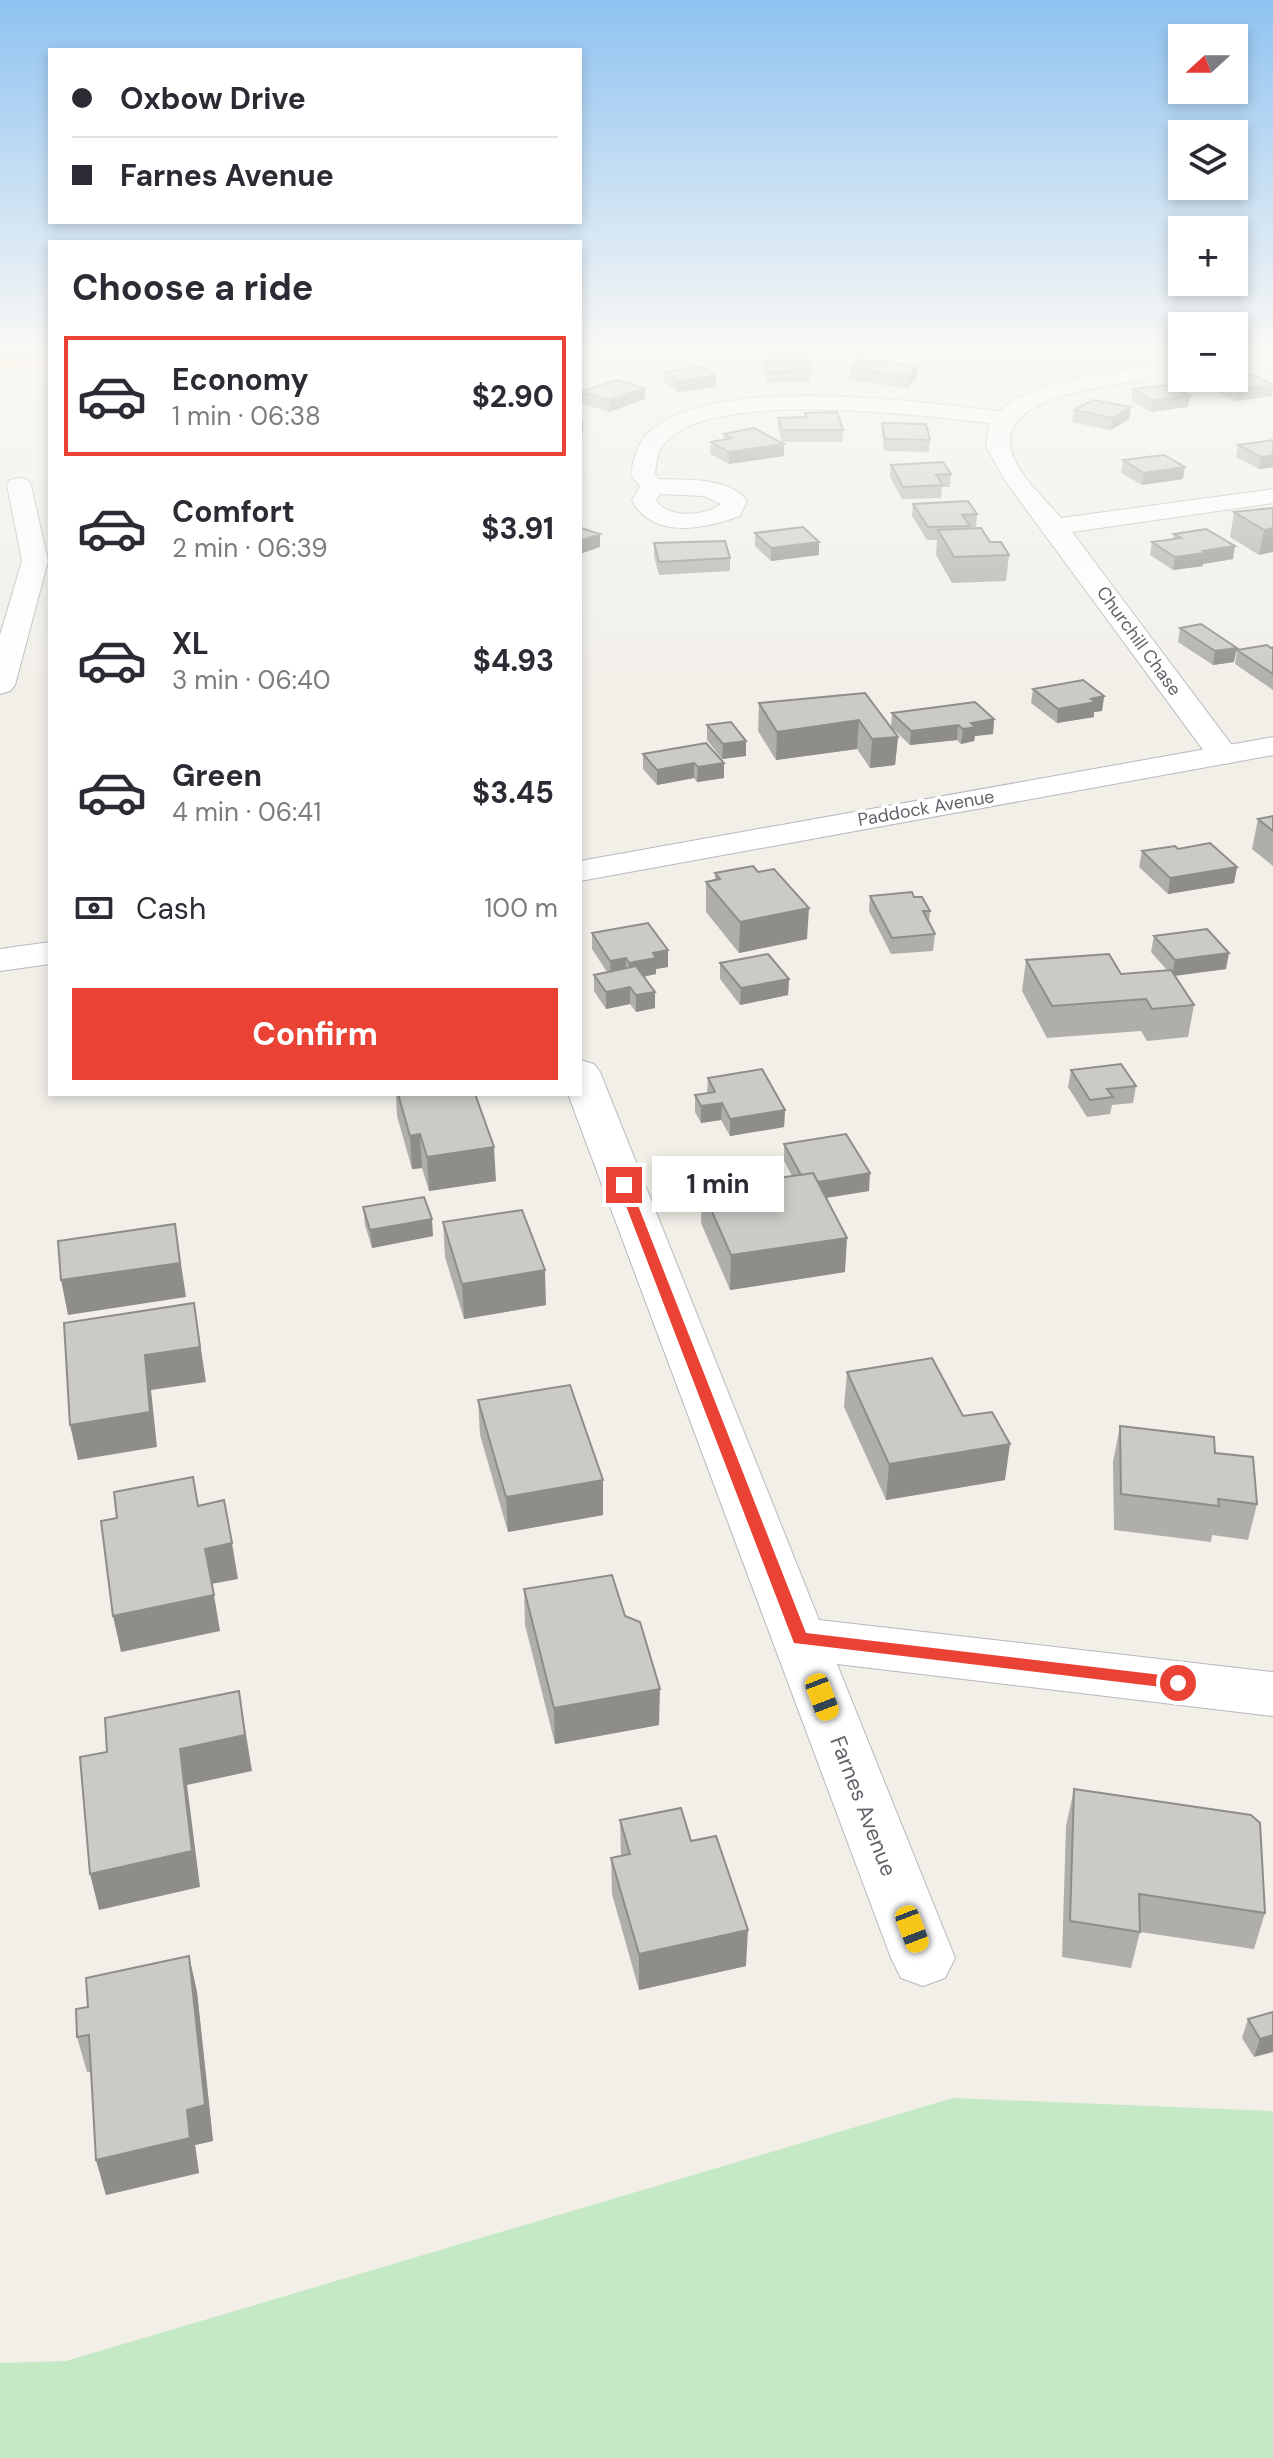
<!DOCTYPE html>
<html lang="en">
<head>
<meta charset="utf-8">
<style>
  :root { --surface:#fff; --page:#f7f7f7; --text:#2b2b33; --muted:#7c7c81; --line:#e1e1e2; --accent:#ea4335 }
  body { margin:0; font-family:"DM Sans",sans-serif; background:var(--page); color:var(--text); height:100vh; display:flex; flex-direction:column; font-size:30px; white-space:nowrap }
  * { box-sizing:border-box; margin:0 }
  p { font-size:26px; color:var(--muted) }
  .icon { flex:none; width:44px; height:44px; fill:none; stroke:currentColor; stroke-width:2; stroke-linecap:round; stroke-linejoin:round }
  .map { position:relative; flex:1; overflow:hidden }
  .drawer { position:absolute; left:48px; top:240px; width:534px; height:856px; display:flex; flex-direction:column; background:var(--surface); border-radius:0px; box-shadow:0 4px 12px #0003 }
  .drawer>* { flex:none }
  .top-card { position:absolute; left:48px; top:48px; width:534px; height:176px; border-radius:0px; box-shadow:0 4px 12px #0003; display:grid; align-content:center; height:176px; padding:0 24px; background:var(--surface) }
  .needle { width:52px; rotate:249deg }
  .buttons { position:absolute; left:1168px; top:24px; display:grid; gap:16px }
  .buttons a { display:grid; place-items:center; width:80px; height:80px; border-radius:0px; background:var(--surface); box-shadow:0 4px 12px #0003; font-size:40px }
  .end { position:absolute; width:36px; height:36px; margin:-18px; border:10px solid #ea4335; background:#fff; box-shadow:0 0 0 4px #fff }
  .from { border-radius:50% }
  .bubble { position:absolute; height:56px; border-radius:0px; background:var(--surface); box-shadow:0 4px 12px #0003; font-size:26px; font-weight:700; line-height:56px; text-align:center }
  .car { position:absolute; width:24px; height:48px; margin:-24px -12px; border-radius:10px; box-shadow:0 0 6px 2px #0007; background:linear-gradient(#f5c518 24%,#345 0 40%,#f5c518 0 76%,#345 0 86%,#f5c518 0) }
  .top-card b { display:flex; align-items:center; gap:28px; height:76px; font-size:30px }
  .top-card b+b { border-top:2px solid var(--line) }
  .top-card i { width:20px; height:20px; background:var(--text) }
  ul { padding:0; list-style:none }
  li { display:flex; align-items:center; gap:24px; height:120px; margin:0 16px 12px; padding:0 8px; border:4px solid transparent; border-radius:0px }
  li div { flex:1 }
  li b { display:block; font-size:30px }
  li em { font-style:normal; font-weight:700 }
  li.active { border-color:var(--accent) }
  li>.icon { width:72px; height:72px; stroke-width:1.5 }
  h2 { padding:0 24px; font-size:36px; line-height:96px }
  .pay { display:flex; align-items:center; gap:20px; height:88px; padding:0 24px; font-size:30px }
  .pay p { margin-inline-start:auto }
  .cta { display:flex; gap:16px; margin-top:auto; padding:16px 24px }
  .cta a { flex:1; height:92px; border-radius:0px; background:var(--accent); color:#fff; font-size:32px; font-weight:700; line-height:92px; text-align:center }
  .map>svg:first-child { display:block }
</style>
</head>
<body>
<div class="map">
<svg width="1273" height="2458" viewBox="0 0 1273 2458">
  <rect width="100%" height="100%" fill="#f1efe8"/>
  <!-- green -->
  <path fill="#c5e8c5" d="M 953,2098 L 1273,2111 L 1273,2458 L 0,2458 L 0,2363 L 66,2361 Z"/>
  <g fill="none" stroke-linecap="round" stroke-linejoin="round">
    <!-- street casing -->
    <g stroke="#b5b8bc" stroke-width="2">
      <path id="street" d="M 1273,355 L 1273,367 L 1234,370 L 1234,358 Z
        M 1182,364 L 1182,376 C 1144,381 996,389 1011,449 C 1017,475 1045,498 1061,518 L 1273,489 L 1273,503 L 1072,532 L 1234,748 L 1239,755 L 1234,762 L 1223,764 L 1212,762 L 1006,482 L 986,446 L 990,423 C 922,416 707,387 663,445 C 657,452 656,465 655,474 L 659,479 C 686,480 730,477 747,501 L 740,516 C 704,529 654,540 632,501 L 640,486 L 631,475 C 633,461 636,446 646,435 C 707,372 918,402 1000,411 C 1033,376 1135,369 1182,364 ZM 660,494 L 704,496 L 721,504 C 705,516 670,519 656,501 Z
        M 19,478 L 28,480 L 31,485 L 48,561 L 15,685 L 10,691 L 0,694 L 0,635 L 22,561 L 7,485 L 10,480 Z
        M 580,1060 L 594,1064 L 600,1072 L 819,1620 L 1273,1672 L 1273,1716 L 837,1664 L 955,1958 L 945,1978 L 923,1986 L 901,1978 L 891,1958 L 568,1094 L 580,1094 Z"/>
    </g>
    <!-- secondary casing -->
    <g stroke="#b6babf" stroke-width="2">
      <path id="secondary" d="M 1273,737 L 1273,755 L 580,881 L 580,861 Z
        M 50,942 L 50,964 L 0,971 L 0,949 Z"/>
    </g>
    <!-- highway casing -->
    <g stroke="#f9ab00" stroke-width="2">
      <path id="highway" d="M 50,349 L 50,360 L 0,368 L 0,356 Z"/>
    </g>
    <!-- street -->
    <use href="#street" fill="#fff" fill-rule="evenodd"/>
    <!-- secondary -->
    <use href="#secondary" fill="#fff" fill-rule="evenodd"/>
    <!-- highway -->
    <use href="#highway" fill="#fde293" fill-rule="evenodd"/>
  </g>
  <!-- wall -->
  <path fill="#afaea9" d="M 764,361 L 811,370 L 811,382 L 768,383 L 763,372 Z
    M 850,368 L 917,377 L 907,388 L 849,380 Z
    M 664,372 L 716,387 L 678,392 L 664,383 Z
    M 1215,379 L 1272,396 L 1236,401 L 1213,390 Z
    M 1133,389 L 1188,407 L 1151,412 L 1131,401 Z
    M 580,392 L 645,399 L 609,412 L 580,403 Z
    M 1131,407 L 1129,419 L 1111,430 L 1072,422 L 1074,410 Z
    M 805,413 L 843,430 L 842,442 L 782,442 L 784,456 L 729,464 L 710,454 L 711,442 L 724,440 L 724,434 L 782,442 L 778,429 L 778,418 L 805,417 Z
    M 882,423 L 930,440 L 929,452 L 884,451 L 882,435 Z
    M 1273,440 L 1273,467 L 1259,469 L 1236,457 L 1238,445 Z
    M 1123,460 L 1183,479 L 1142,485 L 1121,473 Z
    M 891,465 L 951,474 L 950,487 L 942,487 L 941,498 L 902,499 L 890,477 Z
    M 913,504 L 977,514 L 976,527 L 970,527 L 970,529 L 1009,555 L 1006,581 L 952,583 L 936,555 L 937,540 L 927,540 L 912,516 Z
    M 1273,508 L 1259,555 L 1230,537 L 1234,512 Z
    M 755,533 L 819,555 L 771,561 L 755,546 Z
    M 1174,534 L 1233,559 L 1203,564 L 1203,566 L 1173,570 L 1150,555 L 1152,542 L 1173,539 Z
    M 654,543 L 730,558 L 730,571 L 659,575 L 654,556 Z
    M 1180,628 L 1234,662 L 1213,665 L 1178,642 Z
    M 1273,647 L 1273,690 L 1235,664 L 1237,650 Z
    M 1033,689 L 1104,696 L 1102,711 L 1094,712 L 1094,717 L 1057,723 L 1031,703 Z
    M 865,693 L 898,737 L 895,765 L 870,768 L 857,749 L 776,760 L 758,731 L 759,703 Z
    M 892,713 L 994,719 L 993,734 L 975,736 L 974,741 L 961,744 L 957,740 L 910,745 L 891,727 Z
    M 707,725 L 746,741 L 746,756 L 722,759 L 707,740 Z
    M 643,754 L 724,763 L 724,778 L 697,782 L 694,778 L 657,785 L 643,769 Z
    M 1273,816 L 1273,866 L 1252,849 L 1258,819 Z
    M 1178,849 L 1237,867 L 1234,883 L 1168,894 L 1139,867 L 1142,851 Z
    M 758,872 L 807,939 L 739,953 L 706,912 L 706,882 L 715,880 L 715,873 Z
    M 870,896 L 914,897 L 930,911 L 929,923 L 935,934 L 933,951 L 891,954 L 869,911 Z
    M 592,933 L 668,950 L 668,967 L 656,969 L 656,974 L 644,977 L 655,1008 L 636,1012 L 630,1004 L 606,1009 L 594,991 L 594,975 L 607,972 L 592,949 Z
    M 1154,936 L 1226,969 L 1175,976 L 1194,1005 L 1188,1037 L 1147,1041 L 1141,1031 L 1047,1038 L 1022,991 L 1026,960 L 1121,974 L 1167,970 L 1151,952 Z
    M 720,963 L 789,979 L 788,995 L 740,1005 L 720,979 Z
    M 1071,1070 L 1136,1086 L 1133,1103 L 1112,1105 L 1110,1114 L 1087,1117 L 1068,1087 Z
    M 708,1078 L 785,1110 L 784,1127 L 730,1136 L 721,1120 L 701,1123 L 695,1112 L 695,1095 L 707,1093 Z
    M 396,1094 L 475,1094 L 496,1181 L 429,1191 L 422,1168 L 412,1169 L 397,1116 Z
    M 784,1144 L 869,1191 L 826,1198 L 845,1272 L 730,1290 L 701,1223 L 702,1189 L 792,1176 L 784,1161 Z
    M 363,1207 L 433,1236 L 372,1248 L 365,1225 Z
    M 443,1222 L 546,1305 L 464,1319 L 445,1257 Z
    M 847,1372 L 963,1416 L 1005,1480 L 886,1500 L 844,1407 Z
    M 478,1400 L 603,1515 L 508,1532 L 480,1435 Z
    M 1120,1426 L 1215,1453 L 1257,1504 L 1248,1540 L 1212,1535 L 1211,1542 L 1114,1530 L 1113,1462 Z
    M 524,1589 L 659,1725 L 555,1744 L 525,1625 Z
    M 1074,1789 L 1265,1913 L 1254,1949 L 1140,1932 L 1131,1968 L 1062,1957 L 1066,1826 Z
    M 620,1820 L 691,1841 L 746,1966 L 639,1990 L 612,1894 L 611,1858 L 621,1856 Z
    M 189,1956 L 197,1992 L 213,2141 L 195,2145 L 199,2173 L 106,2195 L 96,2160 L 91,2072 L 87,2072 L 77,2037 L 88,2007 Z
    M 1273,2012 L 1254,2057 L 1242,2038 L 1248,2019 Z"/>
  <!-- shaded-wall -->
  <path fill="#8f8d8a" d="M 918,366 L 917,377 L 907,388 L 908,377 Z
    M 716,375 L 716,387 L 678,392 L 678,381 Z
    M 1273,385 L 1272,396 L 1236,401 L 1238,390 Z
    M 645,388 L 645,399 L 609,412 L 609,400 Z
    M 1190,396 L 1188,407 L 1151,412 L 1152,400 Z
    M 1131,407 L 1129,419 L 1111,430 L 1113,418 Z
    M 583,421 L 583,433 L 580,435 L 580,423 Z
    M 784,444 L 784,456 L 729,464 L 729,452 Z
    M 1273,455 L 1273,467 L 1259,469 L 1261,457 Z
    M 1185,467 L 1183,479 L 1142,485 L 1144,473 Z
    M 1273,528 L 1273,552 L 1259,555 L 1264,530 Z
    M 600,534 L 600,547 L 580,554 L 580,541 Z
    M 819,542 L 819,555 L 771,561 L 771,548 Z
    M 1235,546 L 1233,559 L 1203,564 L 1203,566 L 1173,570 L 1175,557 L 1203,551 Z
    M 1237,648 L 1234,662 L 1213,665 L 1215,651 Z
    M 1104,696 L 1102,711 L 1094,712 L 1094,717 L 1057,723 L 1058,709 L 1091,699 Z
    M 994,719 L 993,734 L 975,736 L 974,741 L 961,744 L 963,729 L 971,723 Z
    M 859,720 L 857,749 L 776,760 L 777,732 Z
    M 958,725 L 957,740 L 910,745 L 911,731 Z
    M 898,737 L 895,765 L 870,768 L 872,739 Z
    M 746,741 L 746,756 L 722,759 L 723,744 Z
    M 694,763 L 694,778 L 657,785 L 657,770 Z
    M 724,763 L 724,778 L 697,782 L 698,767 Z
    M 1237,867 L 1234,883 L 1168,894 L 1170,878 Z
    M 809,908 L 807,939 L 739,953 L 740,922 Z
    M 668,950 L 668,967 L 656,969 L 656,974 L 629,979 L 629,963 L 653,953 Z
    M 1229,953 L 1226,969 L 1172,976 L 1175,960 Z
    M 626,958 L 626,975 L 611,977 L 610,961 Z
    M 789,979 L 788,995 L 740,1005 L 741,988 Z
    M 630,987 L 630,1004 L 606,1009 L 606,992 Z
    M 655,992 L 655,1008 L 636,1012 L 636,995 Z
    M 722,1103 L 721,1120 L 701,1123 L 701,1106 Z
    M 785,1110 L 784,1127 L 730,1136 L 730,1119 Z
    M 420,1134 L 422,1168 L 412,1169 L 410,1136 Z
    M 494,1147 L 496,1181 L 429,1191 L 427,1157 Z
    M 870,1173 L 869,1191 L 805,1201 L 806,1184 Z
    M 432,1219 L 433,1236 L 372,1248 L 370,1230 Z
    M 175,1224 L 186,1297 L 68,1315 L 61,1280 Z
    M 847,1238 L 845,1272 L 730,1290 L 731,1255 Z
    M 545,1270 L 546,1305 L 464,1319 L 462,1284 Z
    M 194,1303 L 206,1382 L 151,1390 L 157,1447 L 78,1460 L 70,1425 L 145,1355 Z
    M 1010,1444 L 1005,1480 L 886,1500 L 889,1464 Z
    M 603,1480 L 603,1515 L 508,1532 L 506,1497 Z
    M 232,1543 L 238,1579 L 211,1584 L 205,1549 Z
    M 214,1595 L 220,1631 L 121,1652 L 113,1616 Z
    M 660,1689 L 659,1725 L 555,1744 L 554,1708 Z
    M 239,1691 L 252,1771 L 187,1785 L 200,1887 L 99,1910 L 90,1874 L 180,1749 Z
    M 748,1930 L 746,1966 L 639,1990 L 639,1954 Z
    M 189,1956 L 197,1992 L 213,2141 L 195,2145 L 199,2173 L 106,2195 L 96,2160 L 187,2110 Z
    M 1273,2035 L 1273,2052 L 1254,2057 L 1260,2039 Z"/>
  <!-- building -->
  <path fill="#cccac5" stroke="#8f8d8a" stroke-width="2" d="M 806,360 L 811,370 L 768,372 L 764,361 Z
    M 858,360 L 918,366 L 908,377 L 850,368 Z
    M 701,367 L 716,375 L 678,381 L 664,372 Z
    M 1251,374 L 1273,385 L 1238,390 L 1215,379 L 1234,378 L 1234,376 Z
    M 616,380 L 645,388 L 609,400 L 580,392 Z
    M 1169,385 L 1190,396 L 1152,400 L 1133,389 Z
    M 1093,400 L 1131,407 L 1113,418 L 1074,410 Z
    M 837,412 L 843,430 L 782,430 L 778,418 L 806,417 L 805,413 Z
    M 882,423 L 926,424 L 930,440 L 885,439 Z
    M 754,428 L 784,444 L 729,452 L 711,442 L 732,438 L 724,434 Z
    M 1273,440 L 1273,455 L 1261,457 L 1238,445 Z
    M 1164,455 L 1185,467 L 1144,473 L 1123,460 Z
    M 943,462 L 951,474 L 936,475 L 943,485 L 903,487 L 891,465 Z
    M 968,501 L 977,514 L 962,515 L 970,526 L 928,527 L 913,504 Z
    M 1273,508 L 1273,528 L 1264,530 L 1234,512 Z
    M 803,527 L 819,542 L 771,548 L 755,533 Z
    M 580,528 L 581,528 L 600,534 L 580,541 Z
    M 981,528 L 990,542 L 1001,542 L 1009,555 L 954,557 L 938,530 Z
    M 1206,529 L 1235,546 L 1203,551 L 1205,553 L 1175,557 L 1152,542 L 1181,538 L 1174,534 Z
    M 725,541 L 730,558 L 659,562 L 654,543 Z
    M 1201,624 L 1237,648 L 1215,651 L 1180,628 Z
    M 1267,645 L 1271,648 L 1273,647 L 1273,674 L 1237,650 Z
    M 1083,680 L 1104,696 L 1091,699 L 1096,702 L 1058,709 L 1033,689 Z
    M 865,693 L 898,737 L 872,739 L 859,720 L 777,732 L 759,703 Z
    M 975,702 L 994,719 L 971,723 L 976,727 L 963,729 L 958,725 L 911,731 L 892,713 Z
    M 731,722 L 746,741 L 723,744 L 707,725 Z
    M 706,743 L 724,763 L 698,767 L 694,763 L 657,770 L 643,754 Z
    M 1273,816 L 1273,831 L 1258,819 Z
    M 1210,843 L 1237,867 L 1170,878 L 1142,851 L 1175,846 L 1178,849 Z
    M 753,866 L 758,872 L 774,869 L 809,908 L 740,922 L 706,882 L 720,879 L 715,873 Z
    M 912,892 L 914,897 L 922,897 L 930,911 L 923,911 L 935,934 L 892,938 L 870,896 Z
    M 648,923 L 668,950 L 653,953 L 656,958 L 629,963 L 626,958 L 610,961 L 592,933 Z
    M 1207,929 L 1229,953 L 1175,960 L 1154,936 Z
    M 768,954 L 789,979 L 741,988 L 720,963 Z
    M 1109,954 L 1121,974 L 1171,970 L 1194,1005 L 1152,1009 L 1146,999 L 1052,1006 L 1026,960 Z
    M 636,966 L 655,992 L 636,995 L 630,987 L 606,992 L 594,975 Z
    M 1121,1064 L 1136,1086 L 1107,1089 L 1113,1097 L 1090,1100 L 1071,1070 Z
    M 762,1069 L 785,1110 L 730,1119 L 722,1103 L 701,1106 L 695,1095 L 715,1092 L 708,1078 Z
    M 398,1094 L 475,1094 L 494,1147 L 427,1157 L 420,1134 L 410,1136 Z
    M 846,1134 L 870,1173 L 818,1182 L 813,1173 L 801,1175 L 784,1144 Z
    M 813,1173 L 847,1238 L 731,1255 L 702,1189 Z
    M 424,1197 L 432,1219 L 370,1230 L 363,1207 Z
    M 522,1210 L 545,1270 L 462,1284 L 443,1222 Z
    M 175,1224 L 180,1263 L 61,1280 L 58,1241 Z
    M 194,1303 L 200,1347 L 145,1355 L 150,1412 L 70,1425 L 64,1323 Z
    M 932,1358 L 963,1416 L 992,1412 L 1010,1444 L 889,1464 L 847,1372 Z
    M 570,1385 L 603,1480 L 506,1497 L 478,1400 Z
    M 1120,1426 L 1214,1437 L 1215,1453 L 1253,1457 L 1257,1504 L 1218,1499 L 1219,1506 L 1121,1494 Z
    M 193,1477 L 198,1506 L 224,1500 L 232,1543 L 205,1549 L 214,1595 L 113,1616 L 101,1521 L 117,1518 L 114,1492 Z
    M 612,1575 L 625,1616 L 640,1622 L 660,1689 L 554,1708 L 524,1589 Z
    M 239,1691 L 245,1735 L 180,1749 L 192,1851 L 90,1874 L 80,1757 L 107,1752 L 105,1718 Z
    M 1074,1789 L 1251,1815 L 1260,1823 L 1265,1913 L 1139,1894 L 1140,1932 L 1070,1921 Z
    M 681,1808 L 691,1841 L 716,1836 L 748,1930 L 639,1954 L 611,1858 L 630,1854 L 620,1820 Z
    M 189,1956 L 205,2105 L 187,2110 L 190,2138 L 96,2160 L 89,2035 L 77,2037 L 76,2009 L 88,2007 L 86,1978 Z
    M 1273,2012 L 1273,2035 L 1260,2039 L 1248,2019 Z"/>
  <!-- sky -->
  <linearGradient id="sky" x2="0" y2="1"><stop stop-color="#8fc3f1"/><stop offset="0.5" stop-color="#f9f8f5"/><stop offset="1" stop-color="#f9f8f5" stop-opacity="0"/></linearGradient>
  <rect width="1273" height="693" fill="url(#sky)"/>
  <!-- route -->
  <path fill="#ea4335" d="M 620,1183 L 630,1185 L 806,1633 L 1178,1677 L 1187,1683 L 1184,1688 L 1178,1689 L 794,1643 L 618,1185 Z"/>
  <g text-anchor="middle" stroke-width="7" stroke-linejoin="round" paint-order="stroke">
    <!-- far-street labels -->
    <g font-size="18" fill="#5f6368" stroke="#fff">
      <text transform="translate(1139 641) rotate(54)" y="6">Churchill Chase</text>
      <text transform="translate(926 808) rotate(-10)" y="6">Paddock Avenue</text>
    </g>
    <!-- street labels -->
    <g font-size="22" fill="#5f6368" stroke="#fff">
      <text transform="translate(864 1806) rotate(69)" y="8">Farnes Avenue</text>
    </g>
  </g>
</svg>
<div class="buttons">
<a><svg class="needle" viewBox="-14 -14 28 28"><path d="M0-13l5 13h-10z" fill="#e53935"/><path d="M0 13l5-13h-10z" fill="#7c7c81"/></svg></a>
<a><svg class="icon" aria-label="layers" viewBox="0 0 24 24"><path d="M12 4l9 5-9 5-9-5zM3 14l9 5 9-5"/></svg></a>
<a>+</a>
<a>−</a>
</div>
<i class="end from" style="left:1178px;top:1683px"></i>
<i class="end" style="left:624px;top:1185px"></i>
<div class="bubble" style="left:652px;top:1156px;width:132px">1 min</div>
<i class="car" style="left:822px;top:1697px;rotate:159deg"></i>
<i class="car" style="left:912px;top:1929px;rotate:159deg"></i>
<div class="top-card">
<b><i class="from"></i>Oxbow Drive</b>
<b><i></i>Farnes Avenue</b>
</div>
<section class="drawer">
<h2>Choose a ride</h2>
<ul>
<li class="active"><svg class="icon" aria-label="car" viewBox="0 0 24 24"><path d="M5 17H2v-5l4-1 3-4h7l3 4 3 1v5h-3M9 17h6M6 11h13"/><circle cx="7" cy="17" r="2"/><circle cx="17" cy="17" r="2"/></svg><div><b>Economy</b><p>1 min · 06:38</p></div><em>$2.90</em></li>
<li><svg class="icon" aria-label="car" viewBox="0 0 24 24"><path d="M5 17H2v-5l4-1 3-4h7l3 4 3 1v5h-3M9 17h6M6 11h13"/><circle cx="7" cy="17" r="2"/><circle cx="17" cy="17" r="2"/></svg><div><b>Comfort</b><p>2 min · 06:39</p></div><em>$3.91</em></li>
<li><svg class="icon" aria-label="car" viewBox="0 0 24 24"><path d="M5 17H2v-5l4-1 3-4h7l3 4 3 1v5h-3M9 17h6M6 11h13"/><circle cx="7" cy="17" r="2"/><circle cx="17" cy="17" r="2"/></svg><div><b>XL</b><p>3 min · 06:40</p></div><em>$4.93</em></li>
<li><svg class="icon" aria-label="car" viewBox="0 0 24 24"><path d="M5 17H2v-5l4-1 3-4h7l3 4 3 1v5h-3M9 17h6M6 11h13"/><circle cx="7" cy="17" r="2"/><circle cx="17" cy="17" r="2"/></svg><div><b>Green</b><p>4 min · 06:41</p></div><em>$3.45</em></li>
</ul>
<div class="pay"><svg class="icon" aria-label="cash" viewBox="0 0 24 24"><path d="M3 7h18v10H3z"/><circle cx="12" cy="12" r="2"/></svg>Cash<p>100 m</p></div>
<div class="cta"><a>Confirm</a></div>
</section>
</div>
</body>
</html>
